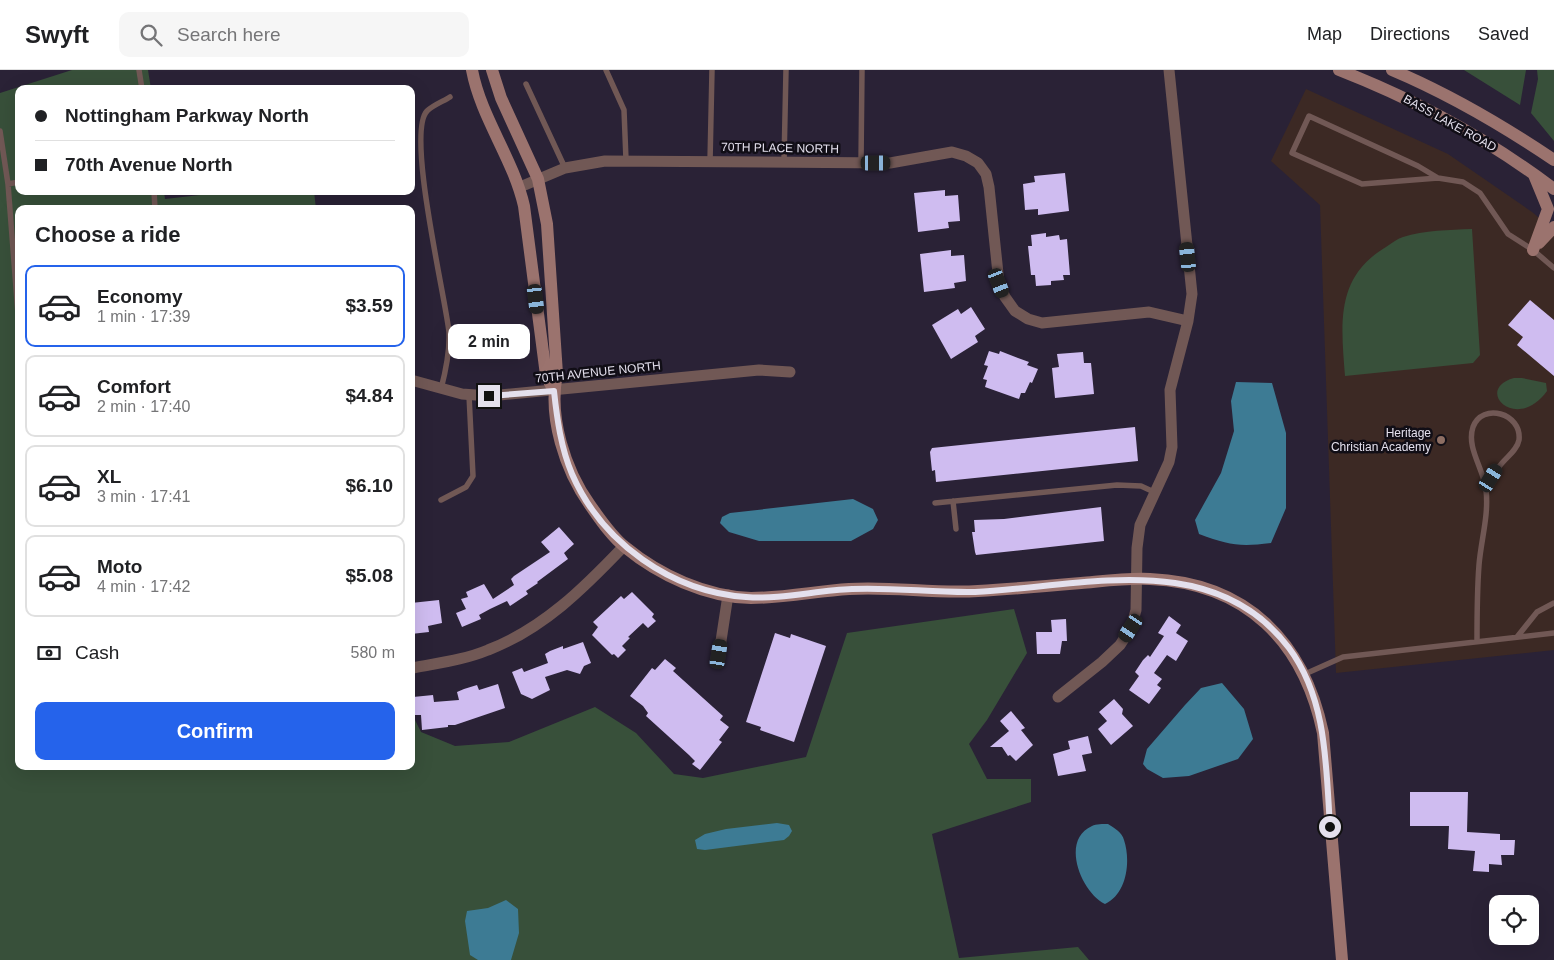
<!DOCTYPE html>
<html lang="en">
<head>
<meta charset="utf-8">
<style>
  :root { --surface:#fff; --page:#f6f6f6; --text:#202124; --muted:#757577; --line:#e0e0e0; --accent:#2563eb }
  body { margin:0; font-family:Helvetica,sans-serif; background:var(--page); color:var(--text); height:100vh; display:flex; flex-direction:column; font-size:19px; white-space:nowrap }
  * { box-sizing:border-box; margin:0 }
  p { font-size:16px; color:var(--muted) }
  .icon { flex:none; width:28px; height:28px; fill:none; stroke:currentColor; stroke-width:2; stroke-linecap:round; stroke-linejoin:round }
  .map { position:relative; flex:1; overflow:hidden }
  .panel { position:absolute; left:15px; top:135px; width:400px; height:565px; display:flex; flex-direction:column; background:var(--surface); border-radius:10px; box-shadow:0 5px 20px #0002 }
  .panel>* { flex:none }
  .top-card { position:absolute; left:15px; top:15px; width:400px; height:110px; border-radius:10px; box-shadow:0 5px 20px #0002; display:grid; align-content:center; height:110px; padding:0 20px; background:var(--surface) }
  .controls { position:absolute; left:1489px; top:825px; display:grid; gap:10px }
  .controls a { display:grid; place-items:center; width:50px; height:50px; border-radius:10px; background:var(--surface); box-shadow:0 5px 20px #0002; font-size:25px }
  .end { position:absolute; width:22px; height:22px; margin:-11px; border:6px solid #e4e0ed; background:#111; box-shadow:0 0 0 2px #111 }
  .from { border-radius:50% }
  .bubble { position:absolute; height:35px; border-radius:10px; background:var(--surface); box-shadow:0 5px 20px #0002; font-size:16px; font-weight:700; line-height:35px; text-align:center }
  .car { position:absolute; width:15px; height:30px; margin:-15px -8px; border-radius:6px; box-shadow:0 0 4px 1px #0007; background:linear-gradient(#222 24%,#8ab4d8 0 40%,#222 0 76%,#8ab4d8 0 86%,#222 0) }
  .top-card b { display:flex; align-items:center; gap:18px; height:48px; font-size:19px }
  .top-card b+b { border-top:1px solid var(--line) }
  .top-card i { width:12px; height:12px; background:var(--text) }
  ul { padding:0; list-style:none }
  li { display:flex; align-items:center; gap:15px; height:82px; margin:0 10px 8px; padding:0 10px; border:2px solid var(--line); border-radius:10px }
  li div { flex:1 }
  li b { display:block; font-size:19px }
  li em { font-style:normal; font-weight:700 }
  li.active { border-color:var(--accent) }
  li>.icon { width:45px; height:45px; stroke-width:1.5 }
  h2 { padding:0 20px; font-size:22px; line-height:60px }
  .pay { display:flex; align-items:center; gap:12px; height:55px; padding:0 20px; font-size:19px }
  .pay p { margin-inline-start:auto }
  .button { display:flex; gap:10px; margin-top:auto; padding:10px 20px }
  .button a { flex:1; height:58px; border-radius:10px; background:var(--accent); color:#fff; font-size:20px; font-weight:700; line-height:58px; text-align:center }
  header { display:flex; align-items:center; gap:30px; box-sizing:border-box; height:70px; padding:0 25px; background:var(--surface); border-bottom:1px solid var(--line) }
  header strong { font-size:24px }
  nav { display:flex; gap:28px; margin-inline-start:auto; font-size:18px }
  .search { width:350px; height:45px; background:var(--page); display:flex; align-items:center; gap:12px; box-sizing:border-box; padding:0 18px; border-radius:10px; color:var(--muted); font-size:19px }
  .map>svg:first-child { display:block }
</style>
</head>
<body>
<header>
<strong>Swyft</strong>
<div class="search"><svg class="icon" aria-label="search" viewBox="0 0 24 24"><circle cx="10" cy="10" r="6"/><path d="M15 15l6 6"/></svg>Search here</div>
<nav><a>Map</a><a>Directions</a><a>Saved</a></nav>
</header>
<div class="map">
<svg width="1554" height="890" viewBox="0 0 1554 890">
  <rect width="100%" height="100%" fill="#2a2236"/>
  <!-- education -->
  <path fill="#3c2924" d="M 1306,19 L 1448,84 L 1532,142 L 1554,160 L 1554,580 L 1336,603 L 1320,135 L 1271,91 Z"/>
  <!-- green -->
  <path fill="#38503a" d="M 72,0 L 148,0 L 151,19 L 19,19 L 19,121 L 164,121 L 165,129 L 235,121 L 314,121 L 316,139 L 19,139 L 19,696 L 411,696 L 411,642 L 421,662 L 455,676 L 509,672 L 595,637 L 636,663 L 674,704 L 703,708 L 806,687 L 847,563 L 1014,539 L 1027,583 L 987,650 L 969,674 L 987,709 L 1031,709 L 1031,732 L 932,764 L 959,888 L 1078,877 L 1089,890 L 0,890 L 0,23 Z
    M 1464,0 L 1526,0 L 1520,35 Z
    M 1537,0 L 1554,0 L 1554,71 L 1531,43 L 1538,9 Z
    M 1472,159 L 1480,285 L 1473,293 L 1345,306 C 1341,254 1335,207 1386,177 C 1392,173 1397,169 1403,167 C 1424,160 1450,160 1472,159 Z
    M 1514,308 L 1522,308 L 1546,313 L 1547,321 C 1516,364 1473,319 1514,308 Z"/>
  <!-- water -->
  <path fill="#3d7b94" d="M 1236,312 L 1272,313 L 1286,363 L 1286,438 L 1271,473 C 1239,477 1229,475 1199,464 L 1195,450 L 1221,403 L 1234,361 L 1231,331 Z
    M 853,429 L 873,439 L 878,450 L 873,459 L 851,471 L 759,471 L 729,462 L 720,453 L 722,447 L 730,443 Z
    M 1222,613 L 1244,639 L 1253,669 L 1238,689 L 1189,706 L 1163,708 L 1147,699 L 1143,694 L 1147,679 L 1185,635 L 1201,618 Z
    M 777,753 L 789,755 L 792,761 L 789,766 L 784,770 L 705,780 L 697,779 L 695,770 L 705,764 L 726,759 Z
    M 1108,754 C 1114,758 1122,762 1124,770 C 1131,791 1127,824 1105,834 C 1081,822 1060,770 1092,756 C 1096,754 1103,754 1108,754 Z
    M 506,830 L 518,839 L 519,863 L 511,890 L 478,890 L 470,885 L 465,851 L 467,841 L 488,838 Z"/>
  <!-- building -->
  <path fill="#cfbcf0" d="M 1065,103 L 1069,141 L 1038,145 L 1038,139 L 1025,140 L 1023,114 L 1035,112 L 1034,106 Z
    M 945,120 L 945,126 L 958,125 L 960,151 L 948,152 L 949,158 L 918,162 L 914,123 Z
    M 1046,163 L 1046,167 L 1059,165 L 1060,170 L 1067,169 L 1070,205 L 1063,205 L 1064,210 L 1051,211 L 1051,215 L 1036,216 L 1035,205 L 1031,205 L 1028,176 L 1032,176 L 1031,165 Z
    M 951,180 L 951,186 L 964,185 L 966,211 L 954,213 L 955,218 L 924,222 L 920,184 Z
    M 1530,230 L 1554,250 L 1554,306 L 1517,275 L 1523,267 L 1508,255 Z
    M 971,237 L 985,259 L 975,266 L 978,272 L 951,289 L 932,255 L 958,239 L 961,244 Z
    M 989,281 L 999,284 L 1000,281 L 1018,288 L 1029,292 L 1027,295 L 1038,299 L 1032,313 L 1030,312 L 1025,323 L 1021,323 L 1019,329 L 985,317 L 987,310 L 983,309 L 988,296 L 984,295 Z
    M 1083,282 L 1084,293 L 1091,293 L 1094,324 L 1055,328 L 1052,298 L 1059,297 L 1057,284 Z
    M 1135,357 L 1138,391 L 936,412 L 935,400 L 932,401 L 930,382 L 932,378 Z
    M 1101,437 L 1104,471 L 976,485 L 975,482 L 972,462 L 975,462 L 974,450 L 1004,449 Z
    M 559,457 L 574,474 L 564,483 L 568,489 L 537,512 L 538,513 L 526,521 L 528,524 L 510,536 L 507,531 L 490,539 L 479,545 L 481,549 L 462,557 L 456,543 L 466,539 L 461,529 L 468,527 L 466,522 L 484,514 L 493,529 L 514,515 L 511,509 L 514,506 L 550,482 L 541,472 Z
    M 632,522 L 654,544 L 652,547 L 656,551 L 648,558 L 643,553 L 628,567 L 630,568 L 622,576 L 626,580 L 618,588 L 614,584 L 612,585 L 592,565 L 598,557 L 593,552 L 621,526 L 624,529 Z
    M 439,530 L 442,553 L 428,556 L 429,562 L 411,564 L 411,533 Z
    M 1169,546 L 1181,555 L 1176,563 L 1188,571 L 1176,591 L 1167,585 L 1154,603 L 1162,609 L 1157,615 L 1161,618 L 1149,634 L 1129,620 L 1139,606 L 1135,602 L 1143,590 L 1148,585 L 1150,587 L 1164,566 L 1158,563 Z
    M 1066,549 L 1067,571 L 1062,571 L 1060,584 L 1037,584 L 1036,562 L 1052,562 L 1051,550 Z
    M 775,563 L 790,568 L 791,564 L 826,576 L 794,672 L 760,660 L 761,657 L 746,652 Z
    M 583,572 L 591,593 L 584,596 L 580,604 L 567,600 L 545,607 L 550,620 L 532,629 L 521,624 L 512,602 L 522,598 L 524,602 L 548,593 L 545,584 L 550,581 L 563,576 L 563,579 Z
    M 665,589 L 676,598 L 673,601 L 723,646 L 720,650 L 729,657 L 719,670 L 722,672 L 700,700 L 692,694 L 695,691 L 689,685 L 646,646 L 648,643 L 643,636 L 630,626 L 652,598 L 655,600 Z
    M 498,614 L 505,638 L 455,655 L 448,655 L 448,657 L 422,660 L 421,645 L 415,645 L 413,627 L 433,625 L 434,632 L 459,630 L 457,622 L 464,619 L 477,615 L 479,620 Z
    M 1114,629 L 1123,639 L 1122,644 L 1133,656 L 1111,675 L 1098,659 L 1107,651 L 1099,642 Z
    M 1011,641 L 1025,658 L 1021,660 L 1033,675 L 1016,691 L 1010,685 L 1008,686 L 1002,677 L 990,677 L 1009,661 L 1000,651 Z
    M 1088,666 L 1092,683 L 1082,685 L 1086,701 L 1058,706 L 1053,684 L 1070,679 L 1068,671 Z
    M 1410,722 L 1468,722 L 1467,762 L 1500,764 L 1500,770 L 1515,770 L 1514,785 L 1501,785 L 1502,795 L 1489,794 L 1489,802 L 1473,801 L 1475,781 L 1448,779 L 1449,756 L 1410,756 Z"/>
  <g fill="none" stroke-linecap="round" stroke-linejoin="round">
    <!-- lane -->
    <path stroke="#715855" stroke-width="5.5" d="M 139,0 L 142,19
      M 606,0 L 624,40 L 626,90
      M 526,14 L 565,98
      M 0,61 L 8,114 L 19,257
      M 710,92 L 712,0
      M 784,92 L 786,0
      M 861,93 L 862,0
      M 1438,108 L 1362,114 L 1292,83 L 1309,46 L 1418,96 L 1438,108 L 1463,112 L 1480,123 L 1508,164 L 1533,180 L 1554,198
      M 8,114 L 19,112
      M 154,121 L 155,139
      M 441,319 C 446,300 450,282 449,262 C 445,225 406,63 427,41 C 433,35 444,31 450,27
      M 441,430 L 466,417 L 473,406 L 469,325
      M 953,431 L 956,459
      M 935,433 L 1117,415 L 1141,416 L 1154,422
      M 1517,567 L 1537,542 L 1554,533
      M 1477,571 C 1477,546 1477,521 1479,495 C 1481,470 1489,445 1486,420 C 1484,399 1466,378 1473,357 C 1482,332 1522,343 1519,370 C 1517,381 1505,388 1499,397 C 1493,404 1490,412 1486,420
      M 1305,604 L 1343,587 L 1554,563"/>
    <!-- street -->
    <path stroke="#715855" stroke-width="11" d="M 520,117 L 565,98 L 605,91 L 890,93 L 952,82 L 966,86 L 978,93 L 986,104 L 989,117 L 999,213 L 1005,227 L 1015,241 L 1028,249 L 1042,253 L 1149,242 L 1188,251
      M 411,310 L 462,324 L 489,326 L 759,300 L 790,302
      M 719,584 L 728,525
      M 413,598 C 438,593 464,590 488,580 C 543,559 584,518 624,476
      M 1058,627 L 1102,592 L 1120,575 L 1131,558 L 1136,540 L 1137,478 L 1140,455 L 1169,392 L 1172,377 L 1170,320 L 1188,251 L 1192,224 L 1169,0"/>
    <!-- secondary -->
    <path stroke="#9b736e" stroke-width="12" d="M 472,0 C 481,48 513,88 524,136 L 546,305 L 554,321
      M 492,0 L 501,28 L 538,109 L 547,154 L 557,304 C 548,347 565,400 590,435 C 600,449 611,466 625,477 C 659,505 706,527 751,528 C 784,528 817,521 849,519 C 892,516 935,524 978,521 C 1012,519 1047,516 1081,513 C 1104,511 1127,508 1150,509 C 1247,513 1304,572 1323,663 L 1342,890
      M 1339,0 C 1416,30 1488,69 1554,119
      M 1392,0 C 1449,24 1502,55 1554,90
      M 1539,173 L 1554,157
      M 1533,180 L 1548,139 L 1534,105"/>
  </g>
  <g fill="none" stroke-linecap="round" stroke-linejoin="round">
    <!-- route -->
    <path stroke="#e4e0ed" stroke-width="6" d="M 489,326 L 554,321 C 557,349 561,378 572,404 C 602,473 672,522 746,527 C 782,530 817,520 852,519 C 893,517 934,523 975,522 C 1081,517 1213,477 1289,578 C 1327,629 1326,696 1330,757"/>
  </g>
  <!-- markers -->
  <circle fill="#8d6e63" stroke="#110e16" stroke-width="2" cx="1441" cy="370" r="5"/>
  <g text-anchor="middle" stroke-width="5" stroke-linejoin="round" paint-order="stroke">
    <!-- street labels -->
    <g font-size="12" fill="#e4e0ed" stroke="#110e16">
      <text transform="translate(1450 53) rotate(29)" y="4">BASS LAKE ROAD</text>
      <text transform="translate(780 78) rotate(1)" y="4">70TH PLACE NORTH</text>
      <text transform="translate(598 302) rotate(-6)" y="4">70TH AVENUE NORTH</text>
    </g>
    <!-- poi labels -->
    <g font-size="12" fill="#e4e0ed" stroke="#110e16" text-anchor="end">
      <text x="1431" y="367">Heritage<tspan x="1431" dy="14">Christian Academy</tspan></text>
    </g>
  </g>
</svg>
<div class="controls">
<a><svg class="icon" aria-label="locate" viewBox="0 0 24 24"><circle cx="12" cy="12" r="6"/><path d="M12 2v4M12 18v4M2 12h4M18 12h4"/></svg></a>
</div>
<i class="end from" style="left:1330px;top:757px"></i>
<i class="end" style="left:489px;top:326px"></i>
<div class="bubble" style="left:448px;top:254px;width:82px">2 min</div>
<i class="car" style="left:876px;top:93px;rotate:90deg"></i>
<i class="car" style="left:1188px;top:187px;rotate:354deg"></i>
<i class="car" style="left:999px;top:213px;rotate:159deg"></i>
<i class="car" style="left:536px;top:229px;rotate:173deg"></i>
<i class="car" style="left:1491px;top:408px;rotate:32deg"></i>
<i class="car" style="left:1131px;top:558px;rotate:213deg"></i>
<i class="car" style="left:719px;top:584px;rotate:9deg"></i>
<div class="top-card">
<b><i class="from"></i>Nottingham Parkway North</b>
<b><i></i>70th Avenue North</b>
</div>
<section class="panel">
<h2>Choose a ride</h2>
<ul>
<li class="active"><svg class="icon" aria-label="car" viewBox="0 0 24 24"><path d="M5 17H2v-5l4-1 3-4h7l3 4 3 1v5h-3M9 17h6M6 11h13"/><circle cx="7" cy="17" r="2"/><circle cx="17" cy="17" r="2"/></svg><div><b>Economy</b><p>1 min · 17:39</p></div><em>$3.59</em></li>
<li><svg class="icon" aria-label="car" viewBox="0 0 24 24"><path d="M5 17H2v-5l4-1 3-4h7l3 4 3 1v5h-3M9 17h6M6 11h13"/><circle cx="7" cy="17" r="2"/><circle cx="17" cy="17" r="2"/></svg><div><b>Comfort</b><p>2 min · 17:40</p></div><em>$4.84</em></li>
<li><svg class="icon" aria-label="car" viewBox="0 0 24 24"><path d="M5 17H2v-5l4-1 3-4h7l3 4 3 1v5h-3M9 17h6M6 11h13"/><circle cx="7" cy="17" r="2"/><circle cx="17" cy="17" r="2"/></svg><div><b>XL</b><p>3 min · 17:41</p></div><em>$6.10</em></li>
<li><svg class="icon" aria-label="car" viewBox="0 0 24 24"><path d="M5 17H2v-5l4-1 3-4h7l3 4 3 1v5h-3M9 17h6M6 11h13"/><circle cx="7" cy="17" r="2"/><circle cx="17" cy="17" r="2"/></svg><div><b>Moto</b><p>4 min · 17:42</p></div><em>$5.08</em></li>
</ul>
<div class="pay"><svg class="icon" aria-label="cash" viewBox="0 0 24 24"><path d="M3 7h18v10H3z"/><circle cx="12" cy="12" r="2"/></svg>Cash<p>580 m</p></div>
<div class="button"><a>Confirm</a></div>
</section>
</div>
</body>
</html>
